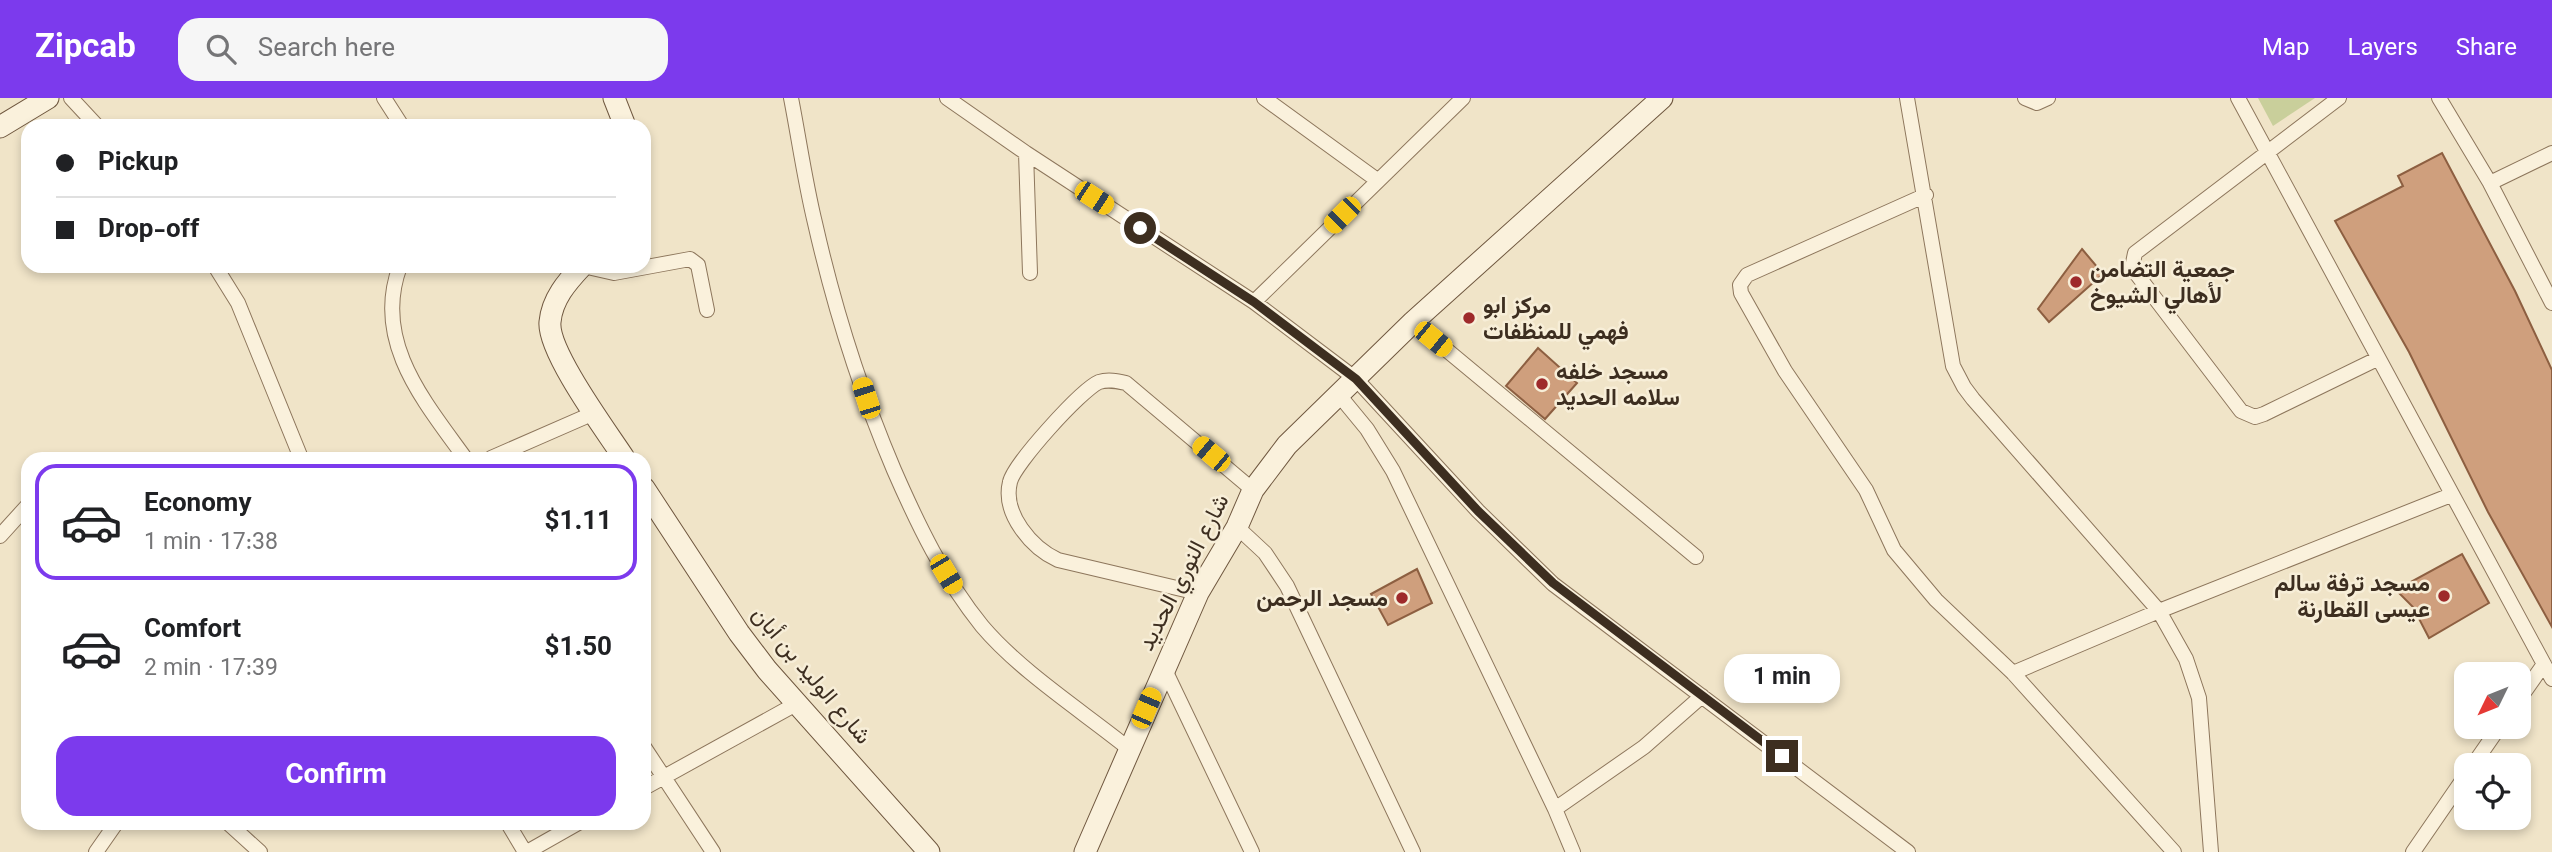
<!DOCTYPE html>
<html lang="en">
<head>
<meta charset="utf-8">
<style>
  :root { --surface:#fff; --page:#f6f6f6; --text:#202124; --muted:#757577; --line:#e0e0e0; --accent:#7c3aed }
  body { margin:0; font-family:Georgia,Vazirmatn,serif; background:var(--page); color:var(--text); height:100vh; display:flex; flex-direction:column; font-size:26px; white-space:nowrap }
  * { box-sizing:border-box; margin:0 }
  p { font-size:23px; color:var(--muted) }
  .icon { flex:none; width:38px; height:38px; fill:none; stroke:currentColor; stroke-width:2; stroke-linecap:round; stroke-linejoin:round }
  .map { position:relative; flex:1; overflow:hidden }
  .drawer { position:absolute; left:21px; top:354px; width:630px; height:378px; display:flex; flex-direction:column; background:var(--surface); border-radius:21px; box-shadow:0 4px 10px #0003 }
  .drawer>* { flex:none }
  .hud { position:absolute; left:21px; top:21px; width:630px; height:154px; border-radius:21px; box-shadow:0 4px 10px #0003; display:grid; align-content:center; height:154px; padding:0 35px; background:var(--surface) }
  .needle { width:46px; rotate:227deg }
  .fabs { position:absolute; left:2454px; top:564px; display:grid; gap:14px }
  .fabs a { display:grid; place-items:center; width:77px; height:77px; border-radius:14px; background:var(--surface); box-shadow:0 4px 10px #0003; font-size:35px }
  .end { position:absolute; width:32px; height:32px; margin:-16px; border:9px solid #3d2e20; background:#fff; box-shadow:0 0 0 4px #fff }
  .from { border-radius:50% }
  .bubble { position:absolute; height:49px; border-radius:21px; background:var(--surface); box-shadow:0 4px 10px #0003; font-size:23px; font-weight:700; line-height:49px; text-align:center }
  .car { position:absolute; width:21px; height:42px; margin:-21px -10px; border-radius:9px; box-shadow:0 0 5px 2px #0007; background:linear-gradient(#f5c518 24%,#345 0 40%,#f5c518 0 76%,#345 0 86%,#f5c518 0) }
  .hud b { display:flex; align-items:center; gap:24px; height:66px; font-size:26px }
  .hud b+b { border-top:2px solid var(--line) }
  .hud i { width:18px; height:18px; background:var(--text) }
  ul { padding:12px 0 0; list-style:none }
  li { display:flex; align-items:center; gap:21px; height:116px; margin:0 14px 10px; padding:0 21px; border:4px solid transparent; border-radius:21px }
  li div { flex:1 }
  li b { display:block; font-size:26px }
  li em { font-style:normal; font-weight:700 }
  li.selected { border-color:var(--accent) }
  li>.icon { width:63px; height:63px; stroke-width:1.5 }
  .button { display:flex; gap:14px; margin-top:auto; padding:14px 35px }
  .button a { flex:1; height:80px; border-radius:21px; background:var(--accent); color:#fff; font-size:28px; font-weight:700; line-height:80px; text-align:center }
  header { display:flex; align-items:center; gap:42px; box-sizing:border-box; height:98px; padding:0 35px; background:var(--accent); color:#fff }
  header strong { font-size:33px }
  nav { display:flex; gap:38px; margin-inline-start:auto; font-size:24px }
  .search { width:490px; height:63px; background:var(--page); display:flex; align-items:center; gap:18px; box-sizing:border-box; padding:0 24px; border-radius:21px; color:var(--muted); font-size:26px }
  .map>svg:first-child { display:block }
</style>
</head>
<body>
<header>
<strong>Zipcab</strong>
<div class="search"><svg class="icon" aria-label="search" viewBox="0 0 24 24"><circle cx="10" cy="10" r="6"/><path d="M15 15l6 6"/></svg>Search here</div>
<nav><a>Map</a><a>Layers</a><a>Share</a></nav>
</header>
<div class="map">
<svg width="2552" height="754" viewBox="0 0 2552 754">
  <rect width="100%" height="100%" fill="#f0e4c8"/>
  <!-- green -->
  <path fill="#c9cf9b" d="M 2258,0 L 2315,0 L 2273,28 Z"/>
  <!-- building -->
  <path fill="#cf9f7d" stroke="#8d5f41" stroke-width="2" d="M 2442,55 L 2515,193 L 2552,272 L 2552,529 L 2488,414 L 2409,254 L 2335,123 L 2403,88 L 2398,78 Z
    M 2082,151 L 2103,176 L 2049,224 L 2038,211 Z
    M 1538,250 L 1577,285 L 1545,321 L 1506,288 Z
    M 2462,456 L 2489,505 L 2429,540 L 2413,509 L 2396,492 Z
    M 1417,471 L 1432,505 L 1388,527 L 1371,496 Z"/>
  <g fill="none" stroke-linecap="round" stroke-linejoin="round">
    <!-- street casing -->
    <g stroke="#8d765c" stroke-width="16">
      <path id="street" d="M 71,0 L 97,28
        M 384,0 L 402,28
        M 791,0 C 799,41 805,84 815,125 C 834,209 860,292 894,372 C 918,427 944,481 982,528 C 1020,573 1082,613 1128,650
        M 947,0 L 1026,55 L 1254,204 L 1356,281 L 1478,413 L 1553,486 L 1908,754
        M 1264,0 L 1377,82
        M 1907,0 L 1953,268 L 1964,289 L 1973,301 L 2159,513 L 2186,561 L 2199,600 L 2211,754
        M 2025,0 L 2037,5 L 2048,0
        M 2238,0 L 2552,581
        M 2339,0 L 2135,155 L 2132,170 L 2241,313 L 2255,319 L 2264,316 L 2377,261
        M 2439,0 L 2490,85 L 2552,205
        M 1026,55 L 1030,175
        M 2490,85 L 2552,55
        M 1926,97 L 1747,177 L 1740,187 L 1741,195 L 1785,273 L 1866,392 L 1894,452 L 1936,502 L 2013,575 L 2174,754
        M 215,168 L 238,205 L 301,360
        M 400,168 C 372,243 424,303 465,360
        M 583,168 L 614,175 L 690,161 L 698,167 L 707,212
        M 1254,204 L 1463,0
        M 1413,224 L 1696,459
        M 1339,297 L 1367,331 L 1393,373 L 1555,711 L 1573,754
        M 491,360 L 594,315
        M 1237,429 L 1265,455 L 1287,488 L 1413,754
        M 0,438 L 28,407
        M 1198,495 L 1058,462 C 1032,450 1002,416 1010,384 C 1014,366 1081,292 1099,284 C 1108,281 1117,283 1126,285 L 1253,392
        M 1164,570 L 1252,754
        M 2013,575 L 2159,513 L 2451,397
        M 2518,603 L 2544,566
        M 644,649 L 713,754
        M 2473,667 L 2500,628
        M 644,690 L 796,606
        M 1555,711 L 1644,649 L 1702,598
        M 227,724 L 260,754
        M 507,724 L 525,754
        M 96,754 L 117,724
        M 527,754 L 580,724
        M 2413,754 L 2466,677"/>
    </g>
    <!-- secondary casing -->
    <g stroke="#6f573f" stroke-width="23">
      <path id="secondary" d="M 614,0 L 625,28
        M 0,29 L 48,0
        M 582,168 C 567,184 552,201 550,224 C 547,253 607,334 624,360
        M 644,390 L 739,535 L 767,572 L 929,754
        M 1085,754 L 1198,495 L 1237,429 L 1253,392 L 1287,347 L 1413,224 L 1662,0"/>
    </g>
    <!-- street -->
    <use href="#street" stroke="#faf1dc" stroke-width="14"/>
    <!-- secondary -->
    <use href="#secondary" stroke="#faf1dc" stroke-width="21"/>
  </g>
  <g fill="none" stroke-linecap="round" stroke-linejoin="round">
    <!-- route -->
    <path stroke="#3d2e20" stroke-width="9" d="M 1140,130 L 1254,204 L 1356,281 L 1478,413 L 1553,485 L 1782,658"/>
  </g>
  <!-- markers -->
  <g fill="#9e2a2b" stroke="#f7eed8" stroke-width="2.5">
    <circle cx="2076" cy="184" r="7"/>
    <circle cx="1469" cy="220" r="7"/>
    <circle cx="1542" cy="286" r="7"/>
    <circle cx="2444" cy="498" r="7"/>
    <circle cx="1402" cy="500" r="7"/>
  </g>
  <g text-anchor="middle" stroke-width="5" stroke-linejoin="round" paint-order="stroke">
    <!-- poi labels -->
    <g font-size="23" font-weight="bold" fill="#3d2e20" stroke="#f7eed8" text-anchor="start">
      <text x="2090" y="179">جمعية التضامن<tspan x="2090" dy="26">لأهالي الشيوخ</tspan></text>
      <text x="1483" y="215">مركز ابو<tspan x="1483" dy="26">فهمي للمنظفات</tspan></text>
      <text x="1556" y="281">مسجد خلفه<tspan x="1556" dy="26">سلامه الحديد</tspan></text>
      <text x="2430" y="493" text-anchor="end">مسجد ترفة سالم<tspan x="2430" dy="26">عيسى القطارنة</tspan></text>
      <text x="1388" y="508" text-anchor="end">مسجد الرحمن</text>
    </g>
    <!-- street labels -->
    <g font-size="23" fill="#3d2e20" stroke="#f7eed8">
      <text transform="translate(1183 474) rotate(-63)" y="8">شارع النوري الحديد</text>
      <text transform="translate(812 577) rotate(50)" y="8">شارع الوليد بن أبان</text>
    </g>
  </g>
</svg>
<div class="fabs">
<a><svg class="needle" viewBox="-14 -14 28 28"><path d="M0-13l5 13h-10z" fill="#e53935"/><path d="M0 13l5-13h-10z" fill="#757577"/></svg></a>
<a><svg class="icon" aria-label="locate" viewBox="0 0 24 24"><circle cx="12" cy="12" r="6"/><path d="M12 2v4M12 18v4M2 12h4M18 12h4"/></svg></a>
</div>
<i class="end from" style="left:1140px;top:130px"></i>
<i class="end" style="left:1782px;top:658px"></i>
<div class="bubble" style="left:1724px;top:556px;width:116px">1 min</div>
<i class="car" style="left:1094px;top:100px;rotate:123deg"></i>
<i class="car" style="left:1342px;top:117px;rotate:225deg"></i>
<i class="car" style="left:1433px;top:241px;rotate:129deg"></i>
<i class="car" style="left:866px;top:300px;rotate:342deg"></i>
<i class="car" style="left:1211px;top:356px;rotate:310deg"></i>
<i class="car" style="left:946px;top:476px;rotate:149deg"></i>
<i class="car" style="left:1146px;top:610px;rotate:23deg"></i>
<div class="hud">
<b><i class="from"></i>Pickup</b>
<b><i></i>Drop-off</b>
</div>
<section class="drawer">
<ul>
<li class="selected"><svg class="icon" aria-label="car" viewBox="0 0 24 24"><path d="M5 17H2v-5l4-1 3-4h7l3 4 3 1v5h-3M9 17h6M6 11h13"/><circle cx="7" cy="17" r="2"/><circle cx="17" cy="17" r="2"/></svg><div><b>Economy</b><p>1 min · 17:38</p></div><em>$1.11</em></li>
<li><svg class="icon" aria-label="car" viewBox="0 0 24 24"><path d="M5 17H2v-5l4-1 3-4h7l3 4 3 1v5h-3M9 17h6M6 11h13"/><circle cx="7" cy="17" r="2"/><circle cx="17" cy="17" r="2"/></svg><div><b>Comfort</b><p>2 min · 17:39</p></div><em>$1.50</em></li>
</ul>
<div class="button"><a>Confirm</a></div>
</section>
</div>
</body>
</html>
